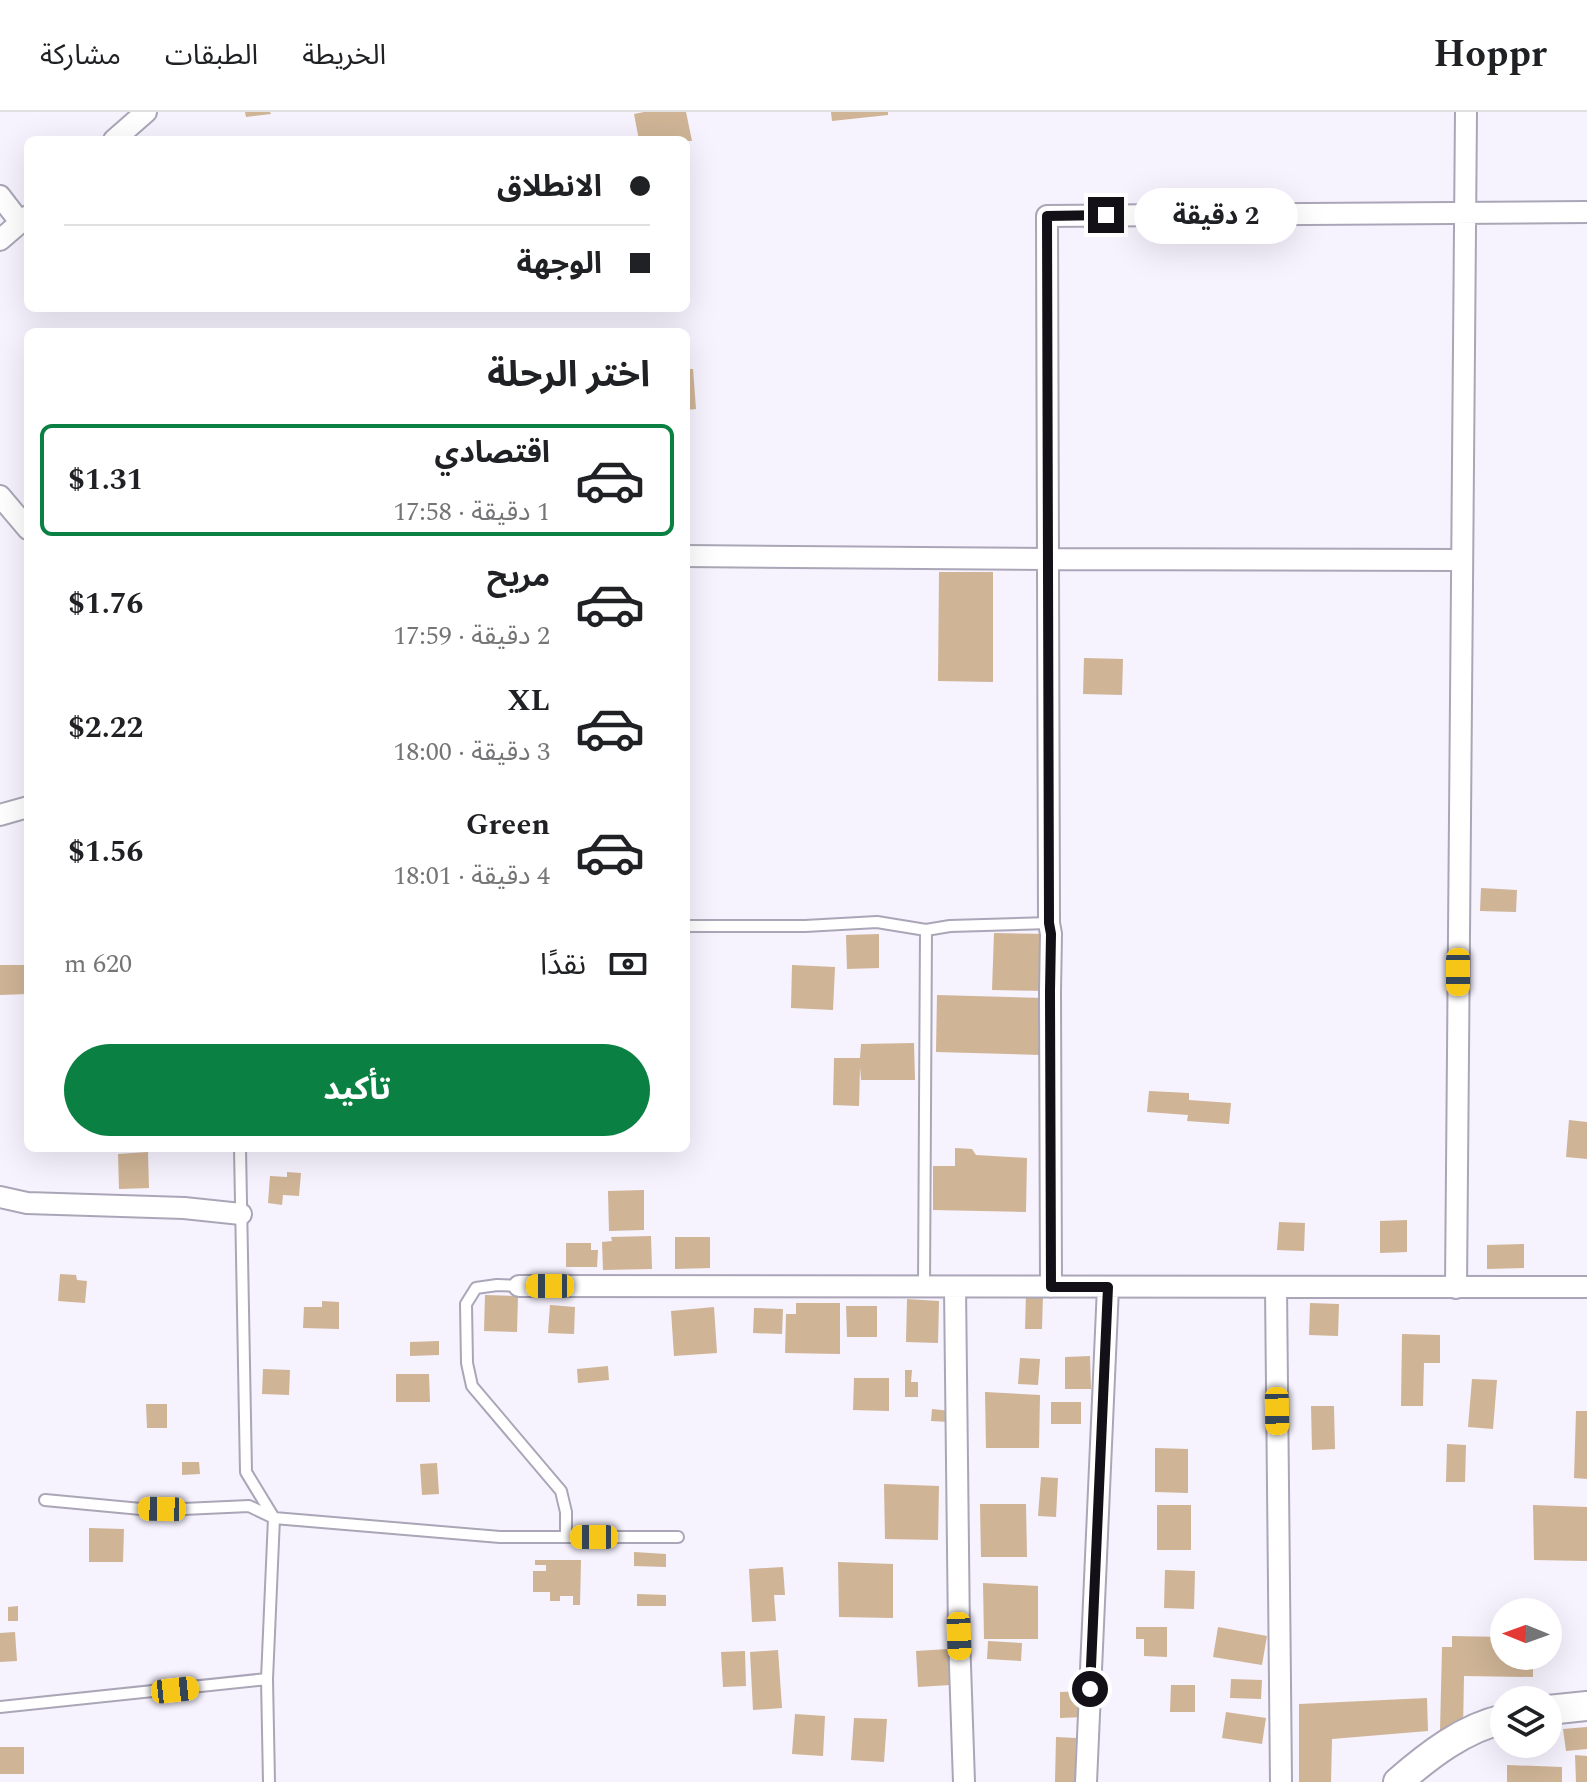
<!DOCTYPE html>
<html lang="ar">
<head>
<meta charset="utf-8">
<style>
  :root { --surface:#fff; --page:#f6f6f6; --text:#202124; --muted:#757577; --line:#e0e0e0; --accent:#0b8043 }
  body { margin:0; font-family:Spectral,"Noto Sans Arabic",serif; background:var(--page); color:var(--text); direction:rtl; height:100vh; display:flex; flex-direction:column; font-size:30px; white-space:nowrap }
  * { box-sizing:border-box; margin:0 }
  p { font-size:26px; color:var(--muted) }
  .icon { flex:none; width:44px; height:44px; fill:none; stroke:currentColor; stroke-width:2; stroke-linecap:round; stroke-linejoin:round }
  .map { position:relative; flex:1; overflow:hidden; direction:ltr }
  .side { position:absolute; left:24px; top:216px; width:666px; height:824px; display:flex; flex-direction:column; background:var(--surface); border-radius:12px; box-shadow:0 8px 32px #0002; direction:rtl }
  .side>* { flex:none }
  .top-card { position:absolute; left:24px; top:24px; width:666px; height:176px; border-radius:12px; box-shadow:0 8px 32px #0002; direction:rtl; display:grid; align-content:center; height:176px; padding:0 40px; background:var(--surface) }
  .needle { width:52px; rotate:271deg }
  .controls { position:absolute; left:1490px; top:1486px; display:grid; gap:16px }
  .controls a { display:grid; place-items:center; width:72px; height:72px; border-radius:50%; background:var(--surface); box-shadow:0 8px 32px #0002; font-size:40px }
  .end { position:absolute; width:36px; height:36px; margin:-18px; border:10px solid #131117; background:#fff; box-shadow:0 0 0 4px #fff }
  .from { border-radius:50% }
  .bubble { position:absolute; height:56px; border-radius:28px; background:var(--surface); box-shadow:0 8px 32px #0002; font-size:26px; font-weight:700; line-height:56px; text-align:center; direction:rtl }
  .car { position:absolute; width:24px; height:48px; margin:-24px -12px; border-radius:10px; box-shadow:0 0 6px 2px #0007; background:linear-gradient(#f5c518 24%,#345 0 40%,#f5c518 0 76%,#345 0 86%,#f5c518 0) }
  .top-card b { display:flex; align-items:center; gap:28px; height:76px; font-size:30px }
  .top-card b+b { border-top:2px solid var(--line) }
  .top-card i { width:20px; height:20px; background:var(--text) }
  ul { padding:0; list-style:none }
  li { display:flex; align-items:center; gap:24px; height:112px; margin:0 16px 12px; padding:0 24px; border:4px solid transparent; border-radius:12px }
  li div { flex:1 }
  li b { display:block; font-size:30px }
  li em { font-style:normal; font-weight:700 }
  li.on { border-color:var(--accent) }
  li>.icon { width:72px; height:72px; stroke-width:1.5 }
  h2 { padding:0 40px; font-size:36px; line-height:96px }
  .pay { display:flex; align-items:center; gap:20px; height:88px; padding:0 40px; font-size:30px }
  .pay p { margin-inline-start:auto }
  .button { display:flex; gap:16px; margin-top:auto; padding:16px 40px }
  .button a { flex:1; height:92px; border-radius:48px; background:var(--accent); color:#fff; font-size:32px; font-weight:700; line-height:92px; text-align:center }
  header { display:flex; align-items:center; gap:48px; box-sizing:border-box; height:112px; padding:0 40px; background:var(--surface); border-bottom:2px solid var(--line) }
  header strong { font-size:38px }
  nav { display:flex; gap:44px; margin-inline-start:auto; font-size:28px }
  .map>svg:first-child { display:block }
</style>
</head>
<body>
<header>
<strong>Hoppr</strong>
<nav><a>الخريطة</a><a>الطبقات</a><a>مشاركة</a></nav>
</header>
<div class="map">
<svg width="1587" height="1670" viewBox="0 0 1587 1670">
  <rect width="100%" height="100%" fill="#f6f2fe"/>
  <!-- building -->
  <path fill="#cfb496" d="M 245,0 L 270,0 L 271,2 L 246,5 Z
    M 644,0 L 686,0 L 692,29 L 639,28 L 634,2 Z
    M 831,0 L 888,0 L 888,3 L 832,9 Z
    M 686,257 L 693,257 L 696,297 L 686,298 Z
    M 939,460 L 993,460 L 993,570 L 938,569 Z
    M 1084,546 L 1123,547 L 1122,583 L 1083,582 Z
    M 1481,776 L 1517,778 L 1516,800 L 1480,799 Z
    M 994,821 L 1051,822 L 1050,879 L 992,878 Z
    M 879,822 L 879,856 L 847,857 L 846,823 Z
    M 0,853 L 28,853 L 28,882 L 0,883 Z
    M 792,853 L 835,855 L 833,898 L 791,896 Z
    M 937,883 L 1043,886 L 1041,943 L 936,940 Z
    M 914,931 L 915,968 L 861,968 L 860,955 L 859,994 L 833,993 L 834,946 L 860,946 L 861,932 Z
    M 1149,979 L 1189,981 L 1189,988 L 1231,991 L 1229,1012 L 1187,1009 L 1188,1003 L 1147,1000 Z
    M 1569,1008 L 1587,1010 L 1587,1047 L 1566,1045 Z
    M 955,1036 L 972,1037 L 976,1043 L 1027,1046 L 1026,1100 L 933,1098 L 933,1054 L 955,1054 Z
    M 148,1040 L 149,1076 L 119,1077 L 118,1042 Z
    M 287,1060 L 301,1061 L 299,1084 L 283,1083 L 282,1093 L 268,1091 L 270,1064 L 287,1065 Z
    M 644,1078 L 644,1118 L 609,1119 L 608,1079 Z
    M 1407,1108 L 1407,1140 L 1380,1141 L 1380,1109 Z
    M 1279,1110 L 1305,1111 L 1304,1139 L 1277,1138 Z
    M 651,1124 L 652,1157 L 603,1158 L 602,1130 L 612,1129 L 611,1125 Z
    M 675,1125 L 710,1125 L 710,1156 L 675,1157 Z
    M 566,1131 L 591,1131 L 591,1138 L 598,1138 L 597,1155 L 566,1155 Z
    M 1524,1132 L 1524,1156 L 1487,1157 L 1487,1133 Z
    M 60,1162 L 76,1163 L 77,1168 L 87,1169 L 85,1191 L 58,1189 Z
    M 1026,1181 L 1043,1182 L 1042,1217 L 1025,1217 Z
    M 485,1183 L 518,1184 L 517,1220 L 484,1219 Z
    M 907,1187 L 939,1189 L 938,1231 L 906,1230 Z
    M 322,1189 L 339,1190 L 339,1217 L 303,1216 L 304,1195 L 322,1195 Z
    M 796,1191 L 840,1191 L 840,1242 L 785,1241 L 786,1202 L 796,1202 Z
    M 1310,1191 L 1339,1192 L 1338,1224 L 1309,1223 Z
    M 550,1193 L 575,1195 L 574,1222 L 548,1221 Z
    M 846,1194 L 877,1194 L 877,1225 L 847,1225 Z
    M 714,1195 L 717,1241 L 674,1244 L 671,1199 Z
    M 754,1196 L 783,1197 L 782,1222 L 753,1221 Z
    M 1402,1222 L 1440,1223 L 1440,1251 L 1424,1251 L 1423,1294 L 1401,1294 Z
    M 439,1229 L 439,1243 L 410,1244 L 410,1230 Z
    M 1090,1244 L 1091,1277 L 1065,1277 L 1065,1245 Z
    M 1020,1246 L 1040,1247 L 1038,1273 L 1018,1272 Z
    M 608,1254 L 609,1268 L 578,1271 L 577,1257 Z
    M 263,1257 L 290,1258 L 289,1283 L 262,1282 Z
    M 905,1258 L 912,1258 L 911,1270 L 918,1270 L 918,1285 L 905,1285 Z
    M 396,1262 L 429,1262 L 430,1290 L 396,1290 Z
    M 854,1266 L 889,1266 L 889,1299 L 853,1298 Z
    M 1472,1267 L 1497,1268 L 1493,1317 L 1468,1315 Z
    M 985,1280 L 1040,1283 L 1039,1336 L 986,1336 Z
    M 1051,1290 L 1081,1290 L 1081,1312 L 1051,1312 Z
    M 146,1292 L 167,1292 L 167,1316 L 147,1316 Z
    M 1311,1294 L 1334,1294 L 1335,1337 L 1312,1338 Z
    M 932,1297 L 951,1299 L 950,1310 L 931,1309 Z
    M 1576,1299 L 1587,1299 L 1587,1367 L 1574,1366 Z
    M 1447,1332 L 1466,1333 L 1465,1370 L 1446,1370 Z
    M 1155,1336 L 1188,1337 L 1188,1381 L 1155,1380 Z
    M 182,1350 L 199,1350 L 200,1362 L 182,1363 Z
    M 437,1351 L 439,1382 L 422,1383 L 420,1352 Z
    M 1041,1365 L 1058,1366 L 1056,1405 L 1038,1404 Z
    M 884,1372 L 939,1374 L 938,1428 L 885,1427 Z
    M 980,1392 L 1026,1392 L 1027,1445 L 981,1445 Z
    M 1157,1393 L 1191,1393 L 1191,1438 L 1157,1438 Z
    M 1533,1393 L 1587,1395 L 1587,1449 L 1534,1448 Z
    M 89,1416 L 124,1417 L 123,1450 L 89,1450 Z
    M 634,1440 L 666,1442 L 666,1455 L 634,1454 Z
    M 535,1448 L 581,1448 L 580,1493 L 573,1493 L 573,1484 L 560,1484 L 560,1489 L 550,1489 L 550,1480 L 533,1480 L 533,1459 L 546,1459 L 546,1453 L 535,1453 Z
    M 838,1450 L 893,1452 L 893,1506 L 839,1505 Z
    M 783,1455 L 785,1483 L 774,1483 L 776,1509 L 752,1510 L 749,1457 Z
    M 1165,1458 L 1195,1459 L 1194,1497 L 1164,1496 Z
    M 983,1471 L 1038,1474 L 1038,1527 L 984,1527 Z
    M 637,1482 L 666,1483 L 666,1494 L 637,1494 Z
    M 18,1494 L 18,1509 L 8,1509 L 8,1495 Z
    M 1136,1515 L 1167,1515 L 1167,1545 L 1144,1544 L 1144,1527 L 1136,1527 Z
    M 1218,1515 L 1267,1524 L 1262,1553 L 1213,1545 Z
    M 15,1520 L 17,1549 L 0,1550 L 0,1521 Z
    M 1452,1524 L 1504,1525 L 1504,1544 L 1533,1544 L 1533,1565 L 1464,1564 L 1463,1619 L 1440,1619 L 1442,1535 L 1452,1535 Z
    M 988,1529 L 1022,1531 L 1021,1549 L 987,1547 Z
    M 948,1537 L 950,1573 L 918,1575 L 916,1539 Z
    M 778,1538 L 782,1596 L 753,1598 L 750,1540 Z
    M 745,1539 L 746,1574 L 723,1575 L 721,1540 Z
    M 1231,1567 L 1262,1568 L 1261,1587 L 1230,1586 Z
    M 1171,1573 L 1195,1573 L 1195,1600 L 1170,1600 Z
    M 1084,1579 L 1084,1605 L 1060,1606 L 1060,1580 Z
    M 1427,1586 L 1428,1619 L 1332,1627 L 1331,1670 L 1299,1670 L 1299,1592 Z
    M 1226,1600 L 1266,1606 L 1262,1632 L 1222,1626 Z
    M 795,1602 L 825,1604 L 823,1644 L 792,1642 Z
    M 854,1606 L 887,1607 L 884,1650 L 851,1648 Z
    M 1587,1615 L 1587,1637 L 1566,1639 L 1563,1617 Z
    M 1056,1625 L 1076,1626 L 1075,1670 L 1055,1670 Z
    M 0,1635 L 24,1635 L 24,1662 L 0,1662 Z
    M 1575,1643 L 1587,1644 L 1587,1670 L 1576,1670 Z
    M 1507,1653 L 1562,1655 L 1562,1670 L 1507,1670 Z"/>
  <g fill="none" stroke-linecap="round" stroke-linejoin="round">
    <!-- lane casing -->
    <g stroke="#aba6b7" stroke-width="14">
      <path id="lane" d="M 686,814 L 805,814 L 877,810 L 926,818
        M 240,1036 L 246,1360 L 274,1406 L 267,1567 L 269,1670
        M 519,1174 L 497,1173 L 476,1176 L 466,1192 L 467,1251 L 472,1274 L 561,1379 L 566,1400 L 566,1425
        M 924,1175 L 926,818 L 950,814 L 1049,811
        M 45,1388 L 141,1397 L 183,1397 L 249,1394 L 274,1406 L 500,1425 L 678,1425
        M 0,1595 L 267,1567"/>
    </g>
    <!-- street casing -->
    <g stroke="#aba6b7" stroke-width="24">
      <path id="street" d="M 114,28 L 146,0
        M 0,84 L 20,110
        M 0,128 L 28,104
        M 0,384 L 28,417
        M 686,444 L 1048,447 L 1462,448
        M 0,703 L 28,695
        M 0,1085 L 27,1091 L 184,1096 L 241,1102
        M 519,1174 L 1587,1175
        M 955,1175 L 959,1524 L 964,1670
        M 1051,1175 L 1050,879 L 1051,822 L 1049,811 L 1047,104 L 1587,100
        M 1276,1176 L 1281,1670
        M 1456,1176 L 1466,0
        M 1086,1670 L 1108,1175"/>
    </g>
    <!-- secondary casing -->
    <g stroke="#aba6b7" stroke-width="32">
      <path id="secondary" d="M 1548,1598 L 1587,1594
        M 1398,1670 C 1429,1643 1464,1616 1504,1607"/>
    </g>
    <!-- lane -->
    <use href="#lane" stroke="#fff" stroke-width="10"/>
    <!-- street -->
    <use href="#street" stroke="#fff" stroke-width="20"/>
    <!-- secondary -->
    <use href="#secondary" stroke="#fff" stroke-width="28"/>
  </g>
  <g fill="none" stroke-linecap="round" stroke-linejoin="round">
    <!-- route -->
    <path stroke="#131117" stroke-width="10" d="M 1090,1577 L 1108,1175 L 1051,1175 L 1050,879 L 1051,822 L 1049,811 L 1047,104 L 1106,103"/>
  </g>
</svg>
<div class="controls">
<a><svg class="needle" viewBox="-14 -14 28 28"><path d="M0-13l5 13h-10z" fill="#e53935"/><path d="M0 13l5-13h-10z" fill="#757577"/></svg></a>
<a><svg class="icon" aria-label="layers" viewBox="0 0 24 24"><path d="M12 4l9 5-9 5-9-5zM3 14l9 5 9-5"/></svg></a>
</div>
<i class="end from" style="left:1090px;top:1577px"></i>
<i class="end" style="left:1106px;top:103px"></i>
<div class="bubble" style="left:1134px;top:76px;width:164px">2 دقيقة</div>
<i class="car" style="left:1458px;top:860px;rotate:180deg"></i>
<i class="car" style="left:550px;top:1174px;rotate:270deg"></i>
<i class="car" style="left:1277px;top:1299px;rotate:179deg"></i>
<i class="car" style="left:162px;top:1397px;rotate:271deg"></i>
<i class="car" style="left:594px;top:1425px;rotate:270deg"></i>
<i class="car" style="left:959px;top:1524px;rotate:178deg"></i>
<i class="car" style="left:175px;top:1578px;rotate:84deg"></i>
<div class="top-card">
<b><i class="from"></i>الانطلاق</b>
<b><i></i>الوجهة</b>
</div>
<section class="side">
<h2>اختر الرحلة</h2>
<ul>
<li class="on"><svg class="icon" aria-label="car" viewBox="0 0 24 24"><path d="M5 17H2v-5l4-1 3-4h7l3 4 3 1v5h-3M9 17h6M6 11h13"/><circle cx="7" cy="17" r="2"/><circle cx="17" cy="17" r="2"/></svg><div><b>اقتصادي</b><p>1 دقيقة · 17:58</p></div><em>$1.31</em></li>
<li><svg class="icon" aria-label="car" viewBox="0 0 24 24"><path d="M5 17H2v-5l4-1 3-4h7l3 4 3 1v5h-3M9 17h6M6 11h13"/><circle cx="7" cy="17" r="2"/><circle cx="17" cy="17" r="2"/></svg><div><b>مريح</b><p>2 دقيقة · 17:59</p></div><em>$1.76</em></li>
<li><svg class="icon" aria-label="car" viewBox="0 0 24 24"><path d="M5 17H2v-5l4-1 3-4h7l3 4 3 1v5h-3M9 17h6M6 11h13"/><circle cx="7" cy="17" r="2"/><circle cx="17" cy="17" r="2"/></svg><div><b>XL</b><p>3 دقيقة · 18:00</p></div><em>$2.22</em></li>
<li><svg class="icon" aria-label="car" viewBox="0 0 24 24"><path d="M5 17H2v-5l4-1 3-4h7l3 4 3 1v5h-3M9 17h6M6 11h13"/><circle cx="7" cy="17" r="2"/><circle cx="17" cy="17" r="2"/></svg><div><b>Green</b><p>4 دقيقة · 18:01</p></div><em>$1.56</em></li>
</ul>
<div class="pay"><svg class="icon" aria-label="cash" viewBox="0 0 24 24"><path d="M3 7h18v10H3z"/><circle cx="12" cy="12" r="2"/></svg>نقدًا<p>620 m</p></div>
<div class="button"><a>تأكيد</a></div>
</section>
</div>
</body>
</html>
